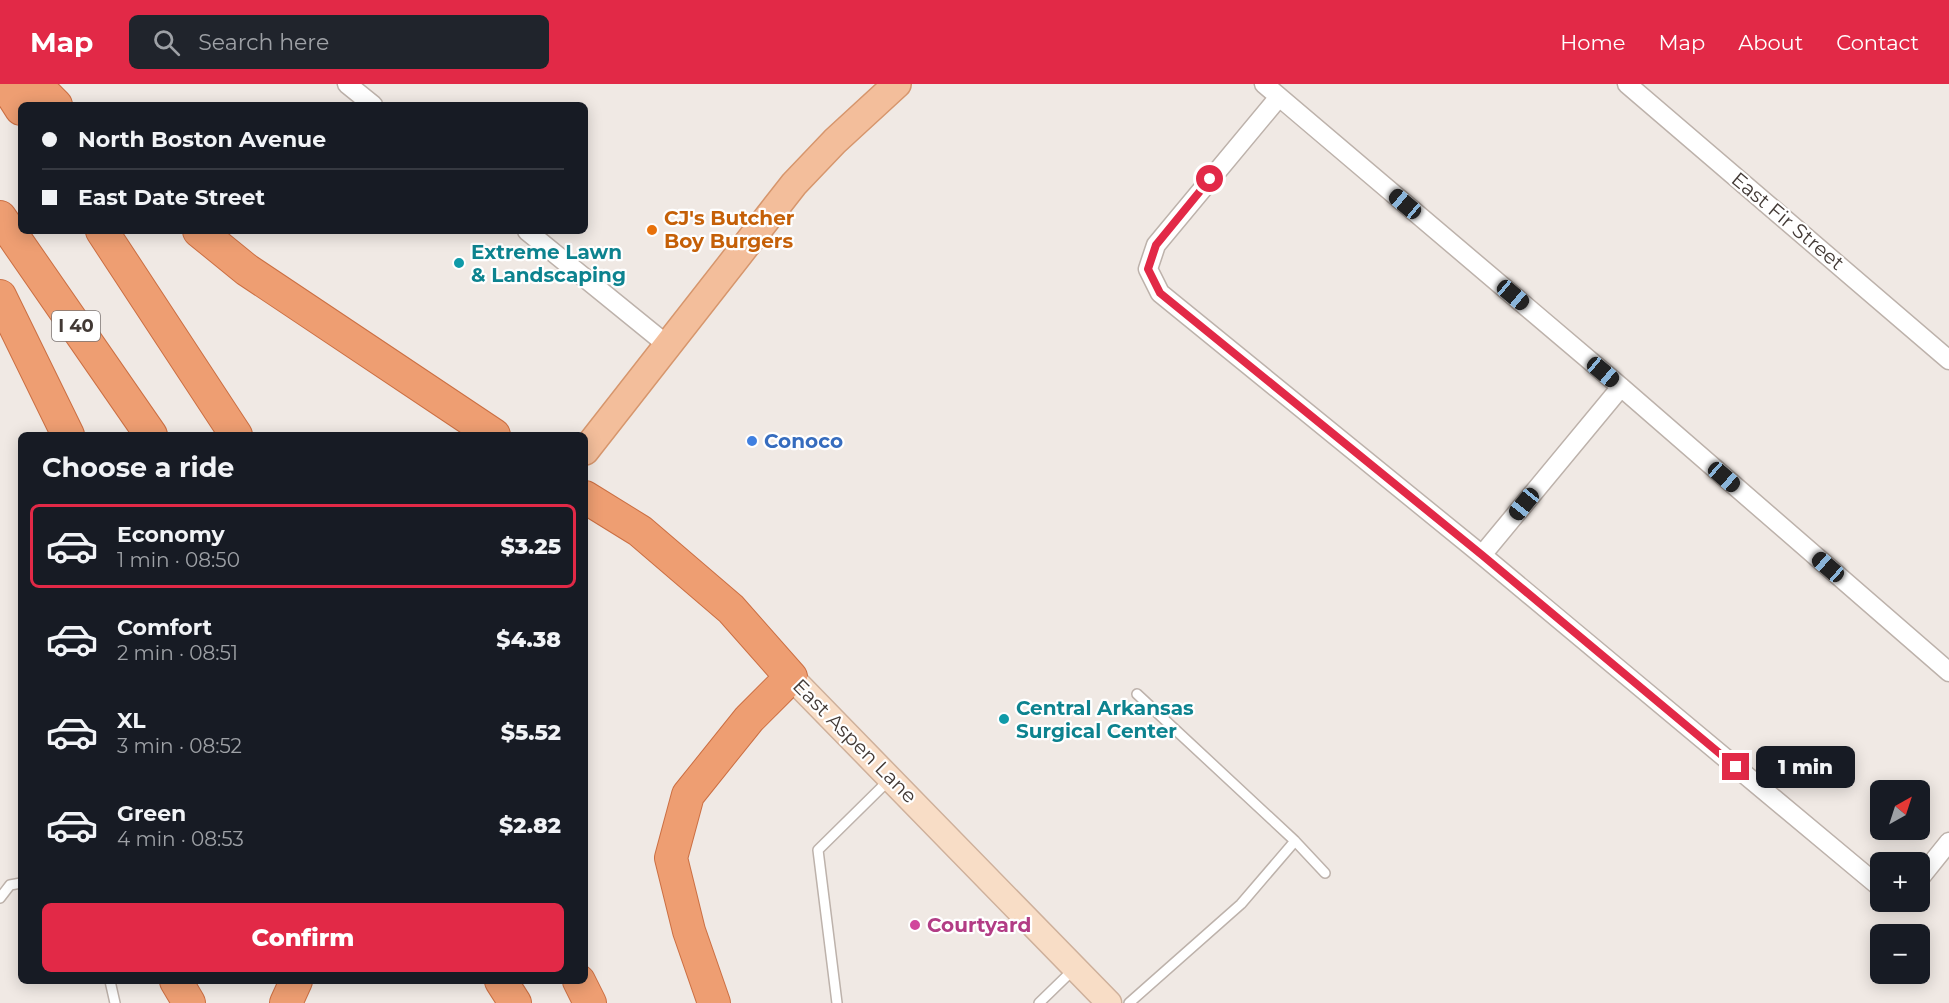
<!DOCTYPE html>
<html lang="en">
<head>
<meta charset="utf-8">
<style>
  :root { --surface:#171b24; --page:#20242c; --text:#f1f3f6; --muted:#9ea1a6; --line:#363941; --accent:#e22947 }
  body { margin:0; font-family:Montserrat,sans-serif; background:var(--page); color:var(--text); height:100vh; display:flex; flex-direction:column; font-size:22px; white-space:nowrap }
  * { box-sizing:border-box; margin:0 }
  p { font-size:20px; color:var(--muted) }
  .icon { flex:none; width:33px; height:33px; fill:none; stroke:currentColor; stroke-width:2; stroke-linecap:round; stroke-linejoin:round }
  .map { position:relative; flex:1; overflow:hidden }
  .panel { position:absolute; left:18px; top:348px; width:570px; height:552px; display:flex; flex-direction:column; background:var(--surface); border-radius:9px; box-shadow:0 3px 15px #0003 }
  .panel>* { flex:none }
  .banner { position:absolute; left:18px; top:18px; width:570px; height:132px; border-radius:9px; box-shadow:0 3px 15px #0003; display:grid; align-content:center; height:132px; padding:0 24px; background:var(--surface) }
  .needle { width:39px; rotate:39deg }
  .fabs { position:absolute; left:1870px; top:696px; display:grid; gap:12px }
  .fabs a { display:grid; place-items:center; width:60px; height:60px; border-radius:9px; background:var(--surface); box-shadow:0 3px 15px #0003; font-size:30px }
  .end { position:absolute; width:27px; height:27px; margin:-14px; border:8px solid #e22947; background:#fff; box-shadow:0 0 0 3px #fff }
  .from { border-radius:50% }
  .bubble { position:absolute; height:42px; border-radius:9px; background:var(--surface); box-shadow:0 3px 15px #0003; font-size:20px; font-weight:800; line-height:42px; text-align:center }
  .car { position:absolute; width:18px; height:36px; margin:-18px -9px; border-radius:8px; box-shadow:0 0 4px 2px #0007; background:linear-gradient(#222 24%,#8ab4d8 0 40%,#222 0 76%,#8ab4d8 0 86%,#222 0) }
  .banner b { display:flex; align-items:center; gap:21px; height:57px; font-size:22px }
  .banner b+b { border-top:2px solid var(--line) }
  .banner i { width:15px; height:15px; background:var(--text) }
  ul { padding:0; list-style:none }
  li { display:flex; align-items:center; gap:18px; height:84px; margin:0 12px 9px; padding:0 12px; border:3px solid transparent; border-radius:9px }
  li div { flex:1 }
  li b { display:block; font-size:22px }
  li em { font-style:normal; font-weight:800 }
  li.on { border-color:var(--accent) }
  li>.icon { width:54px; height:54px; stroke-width:1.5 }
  h2 { padding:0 24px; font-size:27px; line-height:72px }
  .button { display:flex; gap:12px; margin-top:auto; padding:12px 24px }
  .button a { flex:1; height:69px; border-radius:9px; background:var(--accent); color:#fff; font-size:24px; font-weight:800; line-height:69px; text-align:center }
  header { display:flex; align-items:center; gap:36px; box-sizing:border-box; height:84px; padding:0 30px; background:var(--accent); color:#fff }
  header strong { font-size:28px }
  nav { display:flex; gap:33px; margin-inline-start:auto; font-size:21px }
  .search { width:420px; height:54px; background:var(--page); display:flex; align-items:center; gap:15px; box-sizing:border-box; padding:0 21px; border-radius:9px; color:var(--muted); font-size:22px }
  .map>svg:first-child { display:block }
</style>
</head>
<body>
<header>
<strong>Map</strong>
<div class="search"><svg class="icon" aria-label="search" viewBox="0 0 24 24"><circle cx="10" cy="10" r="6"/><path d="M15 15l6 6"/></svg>Search here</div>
<nav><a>Home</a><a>Map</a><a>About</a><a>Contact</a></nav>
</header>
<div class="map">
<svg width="1949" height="919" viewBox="0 0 1949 919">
  <rect width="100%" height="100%" fill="#f0e9e4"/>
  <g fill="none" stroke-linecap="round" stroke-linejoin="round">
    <!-- lane casing -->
    <g stroke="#bdb2ab" stroke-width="12">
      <path id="lane" d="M 1137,610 L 1295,757 L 1325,789
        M 0,814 L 10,801 L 21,799
        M 110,897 L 115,919
        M 837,919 L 818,766 L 889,696
        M 1039,919 L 1074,885
        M 1129,919 L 1241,820 L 1295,757"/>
    </g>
    <!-- street casing -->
    <g stroke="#bdb2ab" stroke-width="21">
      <path id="street" d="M 347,0 L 373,21
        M 1264,0 L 1621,303 L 1949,588
        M 1627,0 L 1949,276
        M 1279,13 L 1156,161 L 1148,185 L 1160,209 L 1482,471 L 1881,804
        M 527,147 L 666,260
        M 1482,471 L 1621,303
        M 1920,794 L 1949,758"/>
    </g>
    <!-- secondary casing -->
    <g stroke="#ceb09b" stroke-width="27">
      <path id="secondary" d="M 791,593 L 1109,919"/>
    </g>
    <!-- primary casing -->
    <g stroke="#d6966d" stroke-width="30">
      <path id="primary" d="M 585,367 L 794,100 L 835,57 L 897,0"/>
    </g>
    <!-- highway casing -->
    <g stroke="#cb6f43" stroke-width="34">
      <path id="highway" d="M 5,0 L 21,25
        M 35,0 L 56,21
        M 0,133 L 151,351
        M 102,147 L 236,351
        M 199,147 L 247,186 L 494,351
        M 0,212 L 68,351
        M 585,413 L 640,447 L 731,525 L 791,593 L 749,635 L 688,711 L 671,774 L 689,847 L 714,919
        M 176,897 L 189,919
        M 501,897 L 515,919
        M 579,897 L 590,919
        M 286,919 L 296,897"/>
    </g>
    <!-- lane -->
    <use href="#lane" stroke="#fff" stroke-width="9"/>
    <!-- street -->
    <use href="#street" stroke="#fff" stroke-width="18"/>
    <!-- secondary -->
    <use href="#secondary" stroke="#f8ddc6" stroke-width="24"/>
    <!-- primary -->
    <use href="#primary" stroke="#f3be9b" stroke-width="27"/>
    <!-- highway -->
    <use href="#highway" stroke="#ee9e72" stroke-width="32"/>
  </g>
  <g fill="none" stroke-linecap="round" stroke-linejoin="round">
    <!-- route -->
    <path stroke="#e22947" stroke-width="8" d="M 1210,95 L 1156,161 L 1148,185 L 1160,209 L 1482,471 L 1736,683"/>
  </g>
  <!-- markers -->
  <circle fill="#e8710a" stroke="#fff" stroke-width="2" cx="652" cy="146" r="6"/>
  <g fill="#0f9aa8" stroke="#fff" stroke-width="2">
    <circle cx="459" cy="179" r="6"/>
    <circle cx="1004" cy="635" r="6"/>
  </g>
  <circle fill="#3f7fe0" stroke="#fff" stroke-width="2" cx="752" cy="357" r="6"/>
  <circle fill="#d1479c" stroke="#fff" stroke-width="2" cx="915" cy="841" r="6"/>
  <g text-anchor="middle" stroke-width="4.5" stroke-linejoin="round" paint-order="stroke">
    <!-- shield labels -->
    <rect fill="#fff" stroke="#7b7472" stroke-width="1.5" x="52" y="227" width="48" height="30" rx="4.5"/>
    <g font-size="18" font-weight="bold" fill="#423935">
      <text x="76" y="248">I 40</text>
    </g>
    <!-- food labels -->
    <g font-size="20" font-weight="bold" fill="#c56008" stroke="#fff" text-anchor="start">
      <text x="664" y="141">CJ's Butcher<tspan x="664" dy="23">Boy Burgers</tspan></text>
    </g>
    <!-- street labels -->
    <g font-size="20" fill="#423935" stroke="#fff">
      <text transform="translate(1788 137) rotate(40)" y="7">East Fir Street</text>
      <text transform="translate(855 657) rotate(45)" y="7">East Aspen Lane</text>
    </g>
    <!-- culture labels -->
    <g font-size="20" font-weight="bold" fill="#0d838f" stroke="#fff" text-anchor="start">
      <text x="471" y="175">Extreme Lawn<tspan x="471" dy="23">&amp; Landscaping</tspan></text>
      <text x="1016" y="631">Central Arkansas<tspan x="1016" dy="23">Surgical Center</tspan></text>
    </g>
    <!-- shop labels -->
    <g font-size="20" font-weight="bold" fill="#366cbe" stroke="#fff" text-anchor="start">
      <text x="764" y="364">Conoco</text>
    </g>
    <!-- hotel labels -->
    <g font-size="20" font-weight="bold" fill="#b23c85" stroke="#fff" text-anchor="start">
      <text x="927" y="848">Courtyard</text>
    </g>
  </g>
</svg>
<div class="fabs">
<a><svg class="needle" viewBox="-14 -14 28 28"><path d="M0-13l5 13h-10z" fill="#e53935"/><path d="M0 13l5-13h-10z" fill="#9ea1a6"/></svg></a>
<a>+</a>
<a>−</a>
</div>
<i class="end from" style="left:1210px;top:95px"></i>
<i class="end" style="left:1736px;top:683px"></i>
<div class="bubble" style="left:1756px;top:662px;width:99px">1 min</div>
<i class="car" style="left:1405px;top:120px;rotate:310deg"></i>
<i class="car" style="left:1513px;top:211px;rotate:130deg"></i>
<i class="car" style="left:1603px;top:288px;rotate:130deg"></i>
<i class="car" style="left:1724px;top:393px;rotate:131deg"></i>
<i class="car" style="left:1524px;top:420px;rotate:219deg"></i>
<i class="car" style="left:1828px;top:483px;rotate:311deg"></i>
<div class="banner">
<b><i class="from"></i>North Boston Avenue</b>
<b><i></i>East Date Street</b>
</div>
<section class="panel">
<h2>Choose a ride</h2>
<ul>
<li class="on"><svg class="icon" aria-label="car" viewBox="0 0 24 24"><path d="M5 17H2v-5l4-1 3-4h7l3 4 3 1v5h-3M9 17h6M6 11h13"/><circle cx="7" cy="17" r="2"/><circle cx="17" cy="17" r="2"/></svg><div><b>Economy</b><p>1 min · 08:50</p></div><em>$3.25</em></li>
<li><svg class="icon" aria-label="car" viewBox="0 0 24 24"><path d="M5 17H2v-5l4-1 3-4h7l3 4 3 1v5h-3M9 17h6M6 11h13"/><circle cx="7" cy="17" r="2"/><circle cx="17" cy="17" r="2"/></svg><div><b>Comfort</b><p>2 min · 08:51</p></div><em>$4.38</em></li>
<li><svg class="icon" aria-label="car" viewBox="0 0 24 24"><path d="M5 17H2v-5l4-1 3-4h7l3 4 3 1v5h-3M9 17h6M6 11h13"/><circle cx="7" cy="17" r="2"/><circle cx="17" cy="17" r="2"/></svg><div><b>XL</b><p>3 min · 08:52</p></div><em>$5.52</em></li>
<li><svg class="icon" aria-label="car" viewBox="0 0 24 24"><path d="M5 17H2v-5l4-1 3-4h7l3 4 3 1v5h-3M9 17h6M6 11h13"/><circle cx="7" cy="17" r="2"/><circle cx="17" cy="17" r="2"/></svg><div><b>Green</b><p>4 min · 08:53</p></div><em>$2.82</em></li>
</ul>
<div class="button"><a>Confirm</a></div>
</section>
</div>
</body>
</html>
